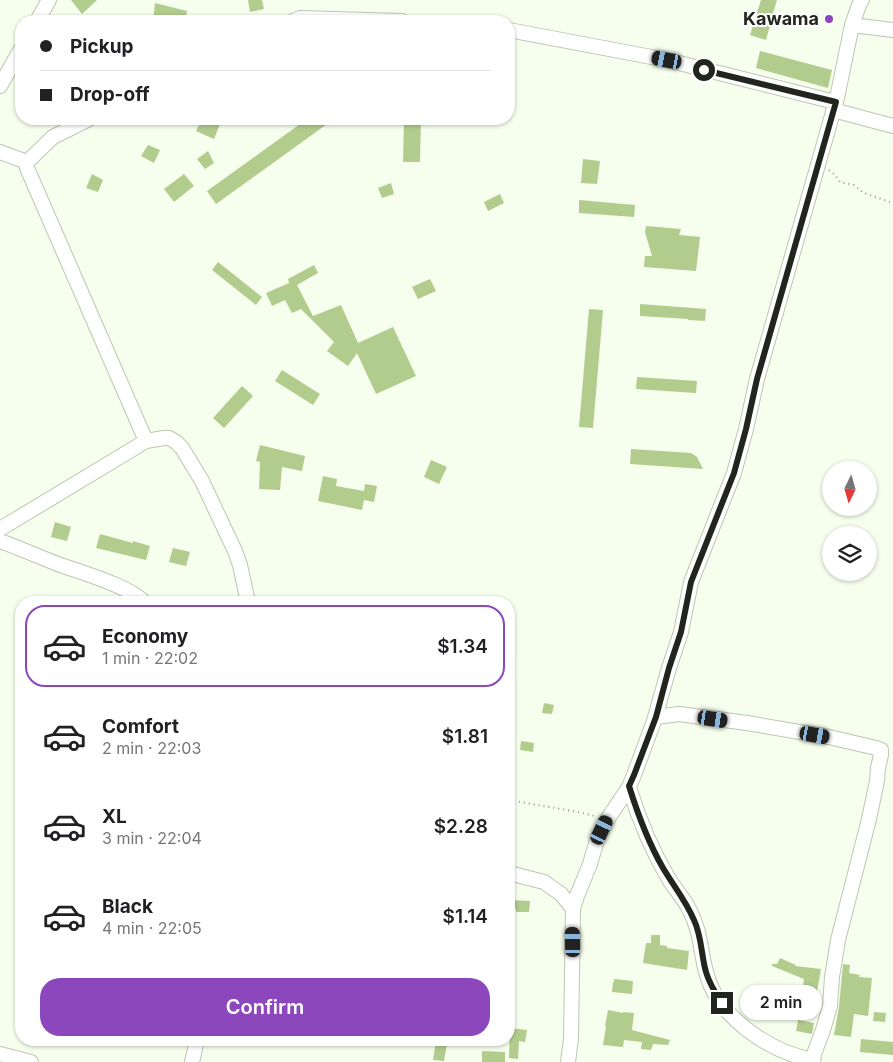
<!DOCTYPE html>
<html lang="en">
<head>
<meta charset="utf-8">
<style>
  :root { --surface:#fff; --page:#f2f2f2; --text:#202124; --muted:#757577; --line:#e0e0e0; --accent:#8b47bb }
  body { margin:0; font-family:Inter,sans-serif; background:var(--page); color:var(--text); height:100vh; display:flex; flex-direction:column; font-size:19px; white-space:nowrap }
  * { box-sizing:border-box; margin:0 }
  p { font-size:16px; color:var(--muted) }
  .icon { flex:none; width:28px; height:28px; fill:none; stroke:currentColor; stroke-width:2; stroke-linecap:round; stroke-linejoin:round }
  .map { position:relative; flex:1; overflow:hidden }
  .panel { position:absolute; left:15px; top:596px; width:500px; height:450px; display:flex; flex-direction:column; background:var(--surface); border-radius:20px; box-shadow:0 1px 4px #0004 }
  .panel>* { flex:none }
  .guide { position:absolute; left:15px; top:15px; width:500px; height:110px; border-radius:20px; box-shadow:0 1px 4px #0004; display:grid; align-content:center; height:110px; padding:0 25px; background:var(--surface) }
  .needle { width:32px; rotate:185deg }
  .fabs { position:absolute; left:822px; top:461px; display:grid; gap:10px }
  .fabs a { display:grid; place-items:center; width:55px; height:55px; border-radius:50%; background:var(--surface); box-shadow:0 1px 4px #0004; font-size:25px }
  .end { position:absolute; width:22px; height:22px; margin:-11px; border:6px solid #22251d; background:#fff; box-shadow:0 0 0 2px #fff }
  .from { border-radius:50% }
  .bubble { position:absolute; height:35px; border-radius:18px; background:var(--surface); box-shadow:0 1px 4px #0004; font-size:16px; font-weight:600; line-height:35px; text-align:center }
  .car { position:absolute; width:15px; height:30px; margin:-15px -8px; border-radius:6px; box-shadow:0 0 4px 1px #0007; background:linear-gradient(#222 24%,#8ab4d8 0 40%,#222 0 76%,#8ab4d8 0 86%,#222 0) }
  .guide b { display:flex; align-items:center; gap:18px; height:48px; font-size:19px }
  .guide b+b { border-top:1px solid var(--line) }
  .guide i { width:12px; height:12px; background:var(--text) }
  ul { padding:9px 0 0; list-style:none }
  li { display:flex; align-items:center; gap:15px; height:82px; margin:0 10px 8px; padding:0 15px; border:2px solid transparent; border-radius:20px }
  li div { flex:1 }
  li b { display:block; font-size:19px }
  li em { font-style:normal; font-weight:600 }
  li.active { border-color:var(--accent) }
  li>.icon { width:45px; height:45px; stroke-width:1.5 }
  .primary-button { display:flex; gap:10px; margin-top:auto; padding:10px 25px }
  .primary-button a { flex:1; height:58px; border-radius:20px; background:var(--accent); color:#fff; font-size:20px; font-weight:600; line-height:58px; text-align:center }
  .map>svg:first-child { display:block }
</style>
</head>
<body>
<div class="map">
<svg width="893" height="1062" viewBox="0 0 893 1062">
  <rect width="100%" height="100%" fill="#f6feed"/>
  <!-- building -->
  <path fill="#b2cc8d" d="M 71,0 L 97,0 L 82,14 Z
    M 248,0 L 262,0 L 264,9 L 250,12 Z
    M 761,0 L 777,0 L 773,13 L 777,14 L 773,27 L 770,26 L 766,40 L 750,35 Z
    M 155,3 L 187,11 L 186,20 L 170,17 L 168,21 L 153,21 Z
    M 760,51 L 832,70 L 828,88 L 756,68 Z
    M 202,119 L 222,119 L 214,139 L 196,131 Z
    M 307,119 L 334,119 L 216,204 L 207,191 Z
    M 404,119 L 421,119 L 420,162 L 403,162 Z
    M 148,145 L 160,150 L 154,163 L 141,156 Z
    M 208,151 L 214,163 L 205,169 L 197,159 Z
    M 583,159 L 600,161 L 597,184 L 581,183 Z
    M 92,174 L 103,180 L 98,192 L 86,188 Z
    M 184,174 L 194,186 L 174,202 L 164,189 Z
    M 391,183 L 394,194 L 382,198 L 378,188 Z
    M 500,194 L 504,203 L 488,211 L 484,202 Z
    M 579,200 L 635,205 L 634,217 L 579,213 Z
    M 646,226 L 681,229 L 679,235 L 700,237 L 696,271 L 644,267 L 645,256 L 652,256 L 645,232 Z
    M 218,262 L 262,297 L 256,305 L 212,270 Z
    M 314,265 L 318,273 L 297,285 L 313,316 L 341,305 L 358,343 L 393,327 L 416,376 L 376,394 L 357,353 L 348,366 L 327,351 L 334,342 L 301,309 L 292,313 L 285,300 L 272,306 L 266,293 L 289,283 L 288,279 Z
    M 430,279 L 436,291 L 418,299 L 412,287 Z
    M 640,304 L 706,309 L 705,321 L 688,320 L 688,319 L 640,316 Z
    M 589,309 L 603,310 L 593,428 L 579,427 Z
    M 282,370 L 320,394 L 313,405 L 275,381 Z
    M 637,377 L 697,381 L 696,393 L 636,389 Z
    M 242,386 L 253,396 L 224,428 L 213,418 Z
    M 260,445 L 305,456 L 302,471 L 282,467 L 280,490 L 259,489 L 260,462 L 256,461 Z
    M 631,449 L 691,453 L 697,457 L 703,469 L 630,464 Z
    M 431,460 L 447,467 L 439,484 L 424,477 Z
    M 323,476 L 337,479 L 336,486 L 364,491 L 365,484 L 377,486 L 374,502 L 364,500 L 362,510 L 318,501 Z
    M 55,522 L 71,527 L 67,541 L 51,537 Z
    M 100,534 L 133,543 L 133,541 L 150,546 L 146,560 L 96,548 Z
    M 173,548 L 190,552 L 186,566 L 169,562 Z
    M 544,703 L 554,705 L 552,714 L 542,713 Z
    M 521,741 L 534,743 L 533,752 L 520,750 Z
    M 509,900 L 530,901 L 529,912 L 516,912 L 516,909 L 509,909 Z
    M 651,935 L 660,935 L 660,945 L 667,946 L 667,948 L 689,951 L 687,970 L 643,963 L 646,943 L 651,943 Z
    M 780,958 L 796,965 L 795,966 L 821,969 L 815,1003 L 801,1001 L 804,979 L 772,966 L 772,964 L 777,964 Z
    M 843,964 L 850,965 L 849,973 L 860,975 L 859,977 L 872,978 L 868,1016 L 854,1014 L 851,1037 L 834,1035 L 839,1007 Z
    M 614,979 L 633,981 L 632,994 L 612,992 L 613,982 L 614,982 Z
    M 608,1010 L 623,1013 L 623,1012 L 634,1013 L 632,1030 L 670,1040 L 668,1045 L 653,1044 L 651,1050 L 641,1049 L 642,1042 L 624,1040 L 623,1047 L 603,1045 L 606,1027 L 605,1026 Z
    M 874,1012 L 886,1013 L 885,1022 L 873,1021 Z
    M 798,1020 L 814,1023 L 812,1034 L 796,1031 Z
    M 510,1028 L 527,1030 L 525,1042 L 519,1041 L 518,1059 L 509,1058 Z
    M 861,1039 L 893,1042 L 893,1055 L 860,1052 Z
    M 436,1041 L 447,1043 L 444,1061 L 433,1060 Z
    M 482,1051 L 505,1052 L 505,1062 L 482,1062 Z"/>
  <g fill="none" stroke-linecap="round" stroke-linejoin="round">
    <!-- minor casing -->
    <g stroke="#bdc6b1" stroke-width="16">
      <path id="minor" d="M 37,21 L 49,0
        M 293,21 L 300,18 L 402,21
        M 852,25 L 893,30
        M 509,30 L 667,60 L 835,102
        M 0,86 L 21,49
        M 833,110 L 893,126
        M 0,152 L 27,162
        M 146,441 L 164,438 L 169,438 L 176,442 L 182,448 L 202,481 L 235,551 L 240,565 L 248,602
        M 0,529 L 146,441 L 27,168 L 27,162 L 53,137 L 89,119
        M 0,541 C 20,548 39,557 58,564 C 82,573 127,585 144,602
        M 656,717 L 679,714 L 747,723 L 829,737 L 876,748 L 881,750 L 881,755 L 878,768 L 877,781 L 869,819 L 838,940 L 832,977 L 830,1006 L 823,1030 L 814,1054 L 813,1062
        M 629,787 C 639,820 652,851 670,881 C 676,890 684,899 689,909 C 701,931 700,949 706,972 C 717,1017 770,1052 813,1060
        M 509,873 L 544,882 L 561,894 L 573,909
        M 0,1054 L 31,1062
        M 192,1062 L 197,1040
        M 568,1062 L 571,1039 L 573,909 L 577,896 L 590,864 L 597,840 L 607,820 L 629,787 L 634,775 L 654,721 L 669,668 L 681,632 L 691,582 L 734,473 L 746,429 L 757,379 L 837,98 L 852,25 L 859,5 L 862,0"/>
    </g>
    <!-- path -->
    <path stroke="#92988b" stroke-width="2" stroke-dasharray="1 4" stroke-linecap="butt" d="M 829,170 L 835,175 L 840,182 L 854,185 L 864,193 L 893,203
      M 509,800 L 578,812 L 595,816"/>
    <!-- minor -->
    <use href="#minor" stroke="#fff" stroke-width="14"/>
  </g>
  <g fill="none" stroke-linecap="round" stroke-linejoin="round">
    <!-- route -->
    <path stroke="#22251d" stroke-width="6" d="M 704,70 L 836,102 L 757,379 L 746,429 L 734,473 L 691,582 L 681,632 L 669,668 L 656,717 L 634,775 L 629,786 C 638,815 648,842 663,868 C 673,885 686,901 694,920 C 702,937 701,955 706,972 C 709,983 716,994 722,1003"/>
  </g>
  <!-- markers -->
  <circle fill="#8b47bb" stroke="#fff" stroke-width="2" cx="829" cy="19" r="5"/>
  <g text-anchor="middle" stroke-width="4" stroke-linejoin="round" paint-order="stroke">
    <!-- poi labels -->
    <g font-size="18" font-weight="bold" fill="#22251d" stroke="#fff" text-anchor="end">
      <text x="819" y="25">Kawama</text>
    </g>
  </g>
</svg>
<div class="fabs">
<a><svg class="needle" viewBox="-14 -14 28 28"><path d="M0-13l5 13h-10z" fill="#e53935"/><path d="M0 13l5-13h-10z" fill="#757577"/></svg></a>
<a><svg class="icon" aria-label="layers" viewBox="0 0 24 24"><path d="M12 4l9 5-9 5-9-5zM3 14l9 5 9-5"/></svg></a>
</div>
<i class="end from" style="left:704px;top:70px"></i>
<i class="end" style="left:722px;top:1003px"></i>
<div class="bubble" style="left:740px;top:985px;width:82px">2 min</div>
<i class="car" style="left:667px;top:60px;rotate:281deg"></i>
<i class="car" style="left:713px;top:719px;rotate:99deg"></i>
<i class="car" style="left:815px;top:735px;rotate:100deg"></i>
<i class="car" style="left:602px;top:830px;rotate:25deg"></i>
<i class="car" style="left:573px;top:942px;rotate:359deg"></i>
<div class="guide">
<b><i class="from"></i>Pickup</b>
<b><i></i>Drop-off</b>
</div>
<section class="panel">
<ul>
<li class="active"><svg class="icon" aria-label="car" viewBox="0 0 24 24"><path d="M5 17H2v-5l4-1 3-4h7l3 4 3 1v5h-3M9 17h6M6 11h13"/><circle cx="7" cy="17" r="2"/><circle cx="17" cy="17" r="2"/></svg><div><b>Economy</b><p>1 min · 22:02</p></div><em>$1.34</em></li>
<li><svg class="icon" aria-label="car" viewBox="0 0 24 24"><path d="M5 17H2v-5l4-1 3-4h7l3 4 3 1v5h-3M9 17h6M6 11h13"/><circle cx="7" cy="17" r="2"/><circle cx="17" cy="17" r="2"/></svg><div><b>Comfort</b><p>2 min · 22:03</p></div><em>$1.81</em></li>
<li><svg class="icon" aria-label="car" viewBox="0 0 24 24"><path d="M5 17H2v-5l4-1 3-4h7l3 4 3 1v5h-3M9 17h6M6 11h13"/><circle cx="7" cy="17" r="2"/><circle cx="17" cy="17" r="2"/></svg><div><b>XL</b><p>3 min · 22:04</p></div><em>$2.28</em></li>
<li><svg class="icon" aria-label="car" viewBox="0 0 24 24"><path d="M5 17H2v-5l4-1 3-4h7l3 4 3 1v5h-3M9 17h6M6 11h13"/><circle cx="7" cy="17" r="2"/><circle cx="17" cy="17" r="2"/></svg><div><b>Black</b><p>4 min · 22:05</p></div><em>$1.14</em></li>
</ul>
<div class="primary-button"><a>Confirm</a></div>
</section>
</div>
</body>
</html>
